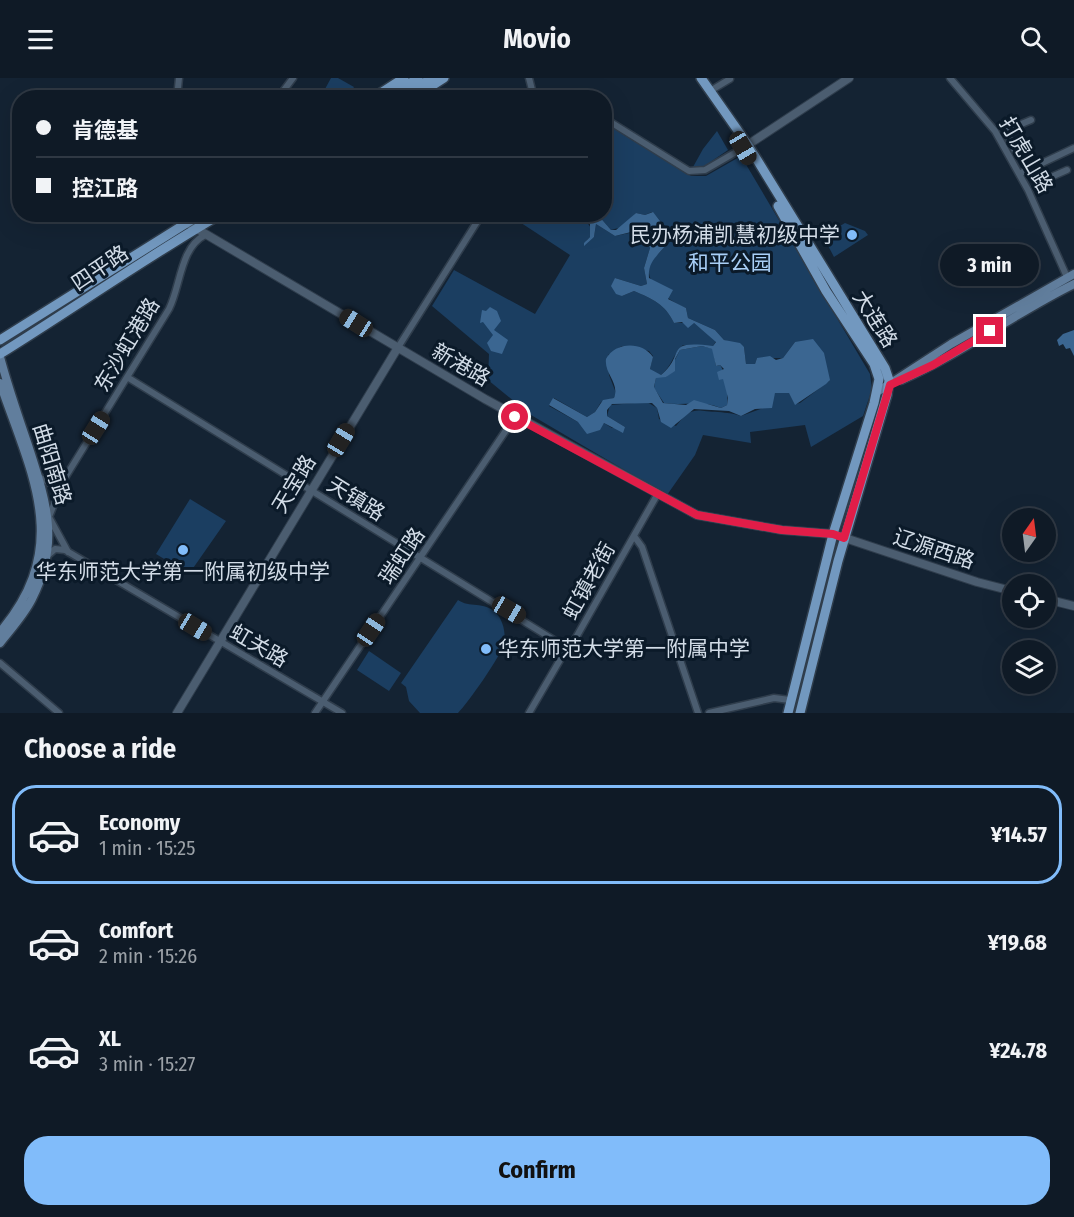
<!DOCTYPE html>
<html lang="en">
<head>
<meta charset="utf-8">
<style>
  :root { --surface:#0f1a26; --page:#18232e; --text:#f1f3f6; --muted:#9ba1a7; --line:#2f3843; --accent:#81bcfa }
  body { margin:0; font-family:"Fira Sans Condensed","Noto Sans SC",sans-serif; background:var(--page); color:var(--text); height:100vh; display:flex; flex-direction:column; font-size:22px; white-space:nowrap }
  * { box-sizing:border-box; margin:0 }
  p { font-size:20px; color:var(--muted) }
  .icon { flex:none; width:33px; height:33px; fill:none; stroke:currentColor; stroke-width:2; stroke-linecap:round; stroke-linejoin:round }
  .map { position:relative; height:635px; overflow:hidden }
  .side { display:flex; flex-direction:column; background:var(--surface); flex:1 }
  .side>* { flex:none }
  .hud { position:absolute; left:12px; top:12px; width:600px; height:132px; border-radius:24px; box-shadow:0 6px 24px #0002,0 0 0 2px var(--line); display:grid; align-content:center; height:132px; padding:0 24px; background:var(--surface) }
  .needle { width:39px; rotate:14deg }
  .buttons { position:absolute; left:1002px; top:430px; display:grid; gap:12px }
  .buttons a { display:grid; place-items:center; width:54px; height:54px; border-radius:50%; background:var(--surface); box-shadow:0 6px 24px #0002,0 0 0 2px var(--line); font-size:30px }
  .end { position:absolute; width:27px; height:27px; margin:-14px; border:8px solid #e11d48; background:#fff; box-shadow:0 0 0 3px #fff }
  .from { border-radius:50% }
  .bubble { position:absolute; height:42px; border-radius:21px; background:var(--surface); box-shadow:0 6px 24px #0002,0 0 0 2px var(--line); font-size:20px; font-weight:700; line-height:42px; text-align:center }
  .car { position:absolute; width:18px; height:36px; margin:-18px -9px; border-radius:8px; box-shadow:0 0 4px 2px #0007; background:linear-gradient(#222 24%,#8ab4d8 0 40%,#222 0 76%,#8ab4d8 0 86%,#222 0) }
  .hud b { display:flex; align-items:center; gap:21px; height:57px; font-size:22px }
  .hud b+b { border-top:2px solid var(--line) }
  .hud i { width:15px; height:15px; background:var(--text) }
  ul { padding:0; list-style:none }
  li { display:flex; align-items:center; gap:18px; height:99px; margin:0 12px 9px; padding:0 12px; border:3px solid transparent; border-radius:24px }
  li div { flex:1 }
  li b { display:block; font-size:22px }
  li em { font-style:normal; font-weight:700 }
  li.active { border-color:var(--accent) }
  li>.icon { width:54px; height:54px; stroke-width:1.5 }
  h2 { padding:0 24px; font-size:27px; line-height:72px }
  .button { display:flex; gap:12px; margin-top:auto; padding:12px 24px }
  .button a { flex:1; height:69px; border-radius:24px; background:var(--accent); color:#111; font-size:24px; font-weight:700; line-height:69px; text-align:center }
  header { display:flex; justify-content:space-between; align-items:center; height:78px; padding:0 24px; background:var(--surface); font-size:27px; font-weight:700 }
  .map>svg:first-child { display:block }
</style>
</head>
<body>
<header><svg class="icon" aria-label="menu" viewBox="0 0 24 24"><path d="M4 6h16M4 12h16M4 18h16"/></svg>Movio<svg class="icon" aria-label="search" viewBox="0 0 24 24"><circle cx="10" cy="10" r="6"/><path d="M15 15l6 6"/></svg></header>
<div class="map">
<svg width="1074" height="635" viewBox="0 0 1074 635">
  <rect width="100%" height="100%" fill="#142333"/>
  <!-- green -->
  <path fill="#1b3e61" d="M 331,0 L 338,0 L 354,9 L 348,19 L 341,19 L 325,11 Z
    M 605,44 L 691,98 L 706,98 L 741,78 L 870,296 L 872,311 L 863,338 L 811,369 L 805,347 L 750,354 L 751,365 L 703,357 L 695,377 L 667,417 L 531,337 L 488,302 L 489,276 L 432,228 L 454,192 L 535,236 L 570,177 L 509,137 L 582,137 L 591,150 L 590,159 L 586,163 L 594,159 L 596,146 L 615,158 L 634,154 L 645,161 L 650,170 L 644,190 L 647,206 L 641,208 L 615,200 L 622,218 L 634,213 C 653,221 665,226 674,245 L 694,245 L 716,263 L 713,268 L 683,267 C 673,276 672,288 661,297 L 655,296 L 650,291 L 653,278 L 649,273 L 622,268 L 608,277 L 609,297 L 616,315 L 614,320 L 601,324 L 595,334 L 587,339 L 554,320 L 549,328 L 578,344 L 600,349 L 604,345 L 612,350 L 625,349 L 607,338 L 610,327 L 647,324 L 657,330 L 659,341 L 676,348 C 692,327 696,333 718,334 C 728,335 732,335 741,338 L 766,329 L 775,315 L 789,314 L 795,326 L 800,325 L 829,303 L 823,282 L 795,264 L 783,280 L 757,280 L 755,286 L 746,286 L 744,269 L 724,262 L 715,252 L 688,240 L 686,230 C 668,222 641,205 651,183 C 654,178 658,177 661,173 C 665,168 666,157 668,151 L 652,134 L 645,137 L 636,135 L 622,149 L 611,152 L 598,137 L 604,136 Z
    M 717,53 L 728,72 L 703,89 L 693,89 L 703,71 Z
    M 845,145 L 865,153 L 868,157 L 834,179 L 823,158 Z
    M 190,421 L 226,443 L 189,496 L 156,476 Z
    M 458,522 C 469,530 484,523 496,535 C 503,542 506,555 504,565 C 502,577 467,626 458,635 L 420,635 L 409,623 L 406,609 L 401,605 Z
    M 369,573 L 401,595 L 389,613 L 357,592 Z"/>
  <!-- forest -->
  <path fill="#244f79" d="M 702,268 L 713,271 L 716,288 L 720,287 C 725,293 729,319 727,327 L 721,330 C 702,322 684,328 664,325 L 654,310 L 656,299 L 666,299 L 680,272 Z"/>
  <!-- water -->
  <path fill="#3b6691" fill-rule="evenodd" d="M 653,134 L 671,157 C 665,175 647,179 649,200 L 673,212 L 668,221 L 686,230 L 688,240 L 715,252 L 724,262 L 740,265 L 744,269 L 746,286 L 755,286 L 757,280 L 770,278 L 776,282 L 783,280 L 795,264 L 813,261 L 824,275 L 830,302 L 826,306 L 795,327 L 789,315 L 775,315 L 772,330 L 755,331 L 741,338 L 729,333 L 694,331 L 671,350 L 661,344 L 657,330 L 652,325 L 612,326 L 607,332 L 607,338 L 625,349 L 623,355 L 604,345 L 600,352 L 587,356 L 578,344 L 549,327 L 553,320 L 587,339 L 595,334 L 603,322 L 614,320 C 620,305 604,296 606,281 C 615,264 642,263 653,279 L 650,291 L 661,297 C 687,276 662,262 713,268 L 716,264 L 694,245 L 688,250 L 682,244 L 674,245 C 665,226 653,221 634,213 L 622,218 L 616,216 L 611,208 L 615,200 L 641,208 L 647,206 L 644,190 L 650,170 L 645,161 L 631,154 L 615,158 L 596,146 L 594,159 L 584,168 L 584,165 L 590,159 L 590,146 L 583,143 L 582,137 L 598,137 L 611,152 L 616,152 L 636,135 L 645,137 ZM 702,268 L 712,271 L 716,288 L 720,287 L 724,291 L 717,294 L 719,302 L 723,301 L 728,320 L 727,327 L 721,330 L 694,322 L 686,327 L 663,325 L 654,309 L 656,300 L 666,299 L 675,293 L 675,281 L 680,272 Z
    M 490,229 L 497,233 L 501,243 L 494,252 L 508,262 L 502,276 L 491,273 L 487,265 L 493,257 L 483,244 L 480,245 L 482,232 L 486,233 Z
    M 1074,252 L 1074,278 L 1070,270 L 1066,271 L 1063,266 L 1059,268 L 1057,262 L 1063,256 Z"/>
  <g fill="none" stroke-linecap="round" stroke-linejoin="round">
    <!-- minor casing -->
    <g stroke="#2f3d4c" stroke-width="9">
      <path id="minor" d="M 179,0 L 178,10 L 181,20
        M 529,0 L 534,20
        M 950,0 L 995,53 L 1028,112 L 1067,199
        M 710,13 L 730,1
        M 278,20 L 293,0
        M 604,40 L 689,93 L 705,92 L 743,70
        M 1015,73 L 1006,55 L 1007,52 L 1031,42
        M 1035,89 L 1042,103 L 1067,92
        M 1019,96 L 1074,70
        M 397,271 L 482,136
        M 127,299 L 567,570
        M 39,399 L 53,407 L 63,403
        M 634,458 L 642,469 L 698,635
        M 68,474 L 49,439 L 63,403 L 169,231 C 181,207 180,170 205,157
        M 47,478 L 55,471 L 65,472 L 342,635
        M 0,585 L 59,635
        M 315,635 L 515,339
        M 529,635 L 567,570 L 574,563 L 657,417
        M 709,635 L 774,620 L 790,622"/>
    </g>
    <!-- tertiary casing -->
    <g stroke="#2f3d4c" stroke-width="10">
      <path id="tertiary" d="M 743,70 L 849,0
        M 187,145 L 485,321 L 697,437 L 782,452 L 833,456 L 977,504 L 1012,513
        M 1046,521 L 1074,528
        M 177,635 L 397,271"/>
    </g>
    <!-- secondary casing -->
    <g stroke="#2f3d4c" stroke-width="11">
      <path id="secondary" d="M 0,279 C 8,309 18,338 28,367 C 46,423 61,464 32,521 C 24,537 11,551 0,565
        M 901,302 C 961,276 1015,235 1074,206
        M 0,305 C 32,398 73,468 0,554
        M 877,314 L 951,266 L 1074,196"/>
    </g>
    <!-- primary casing -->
    <g stroke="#2f3d4c" stroke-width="12">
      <path id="primary" d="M 701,0 L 748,67 L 885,290 L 889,302 L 887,317 L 838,483 L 800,635
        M 373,20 L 404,0
        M 388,20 L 418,0
        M 400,20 L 432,0
        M 413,20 L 444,0
        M 778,128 L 826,213 L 874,286 L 879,301 L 874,325 L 833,456 L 788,635
        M 0,262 L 201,136
        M 0,276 C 74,230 145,180 221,136"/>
    </g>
    <!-- minor -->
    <use href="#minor" stroke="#4b5d70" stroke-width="6"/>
    <!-- tertiary -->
    <use href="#tertiary" stroke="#4b5d70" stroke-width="8"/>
    <!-- secondary -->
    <use href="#secondary" stroke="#617e9d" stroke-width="8"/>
    <!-- primary -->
    <use href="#primary" stroke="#7298bf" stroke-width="9"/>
  </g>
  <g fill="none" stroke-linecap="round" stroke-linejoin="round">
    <!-- route -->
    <path stroke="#e11d48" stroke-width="8" d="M 515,339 L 697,437 L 782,452 L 833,456 L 844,460 L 890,307 L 933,287 L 990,253"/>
  </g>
  <!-- markers -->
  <g fill="#81bcfa" stroke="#0b1a29" stroke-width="2">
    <circle cx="852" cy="157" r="6"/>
    <circle cx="183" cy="472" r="6"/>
    <circle cx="486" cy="571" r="6"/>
  </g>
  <g text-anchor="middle" stroke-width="6" stroke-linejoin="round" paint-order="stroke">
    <!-- street labels -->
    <g font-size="21" fill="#d2dce7" stroke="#0b1a29">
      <text transform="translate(1026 77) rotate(60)" y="7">打虎山路</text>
      <text transform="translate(100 190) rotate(-34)" y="7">四平路</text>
      <text transform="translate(875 241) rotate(58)" y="7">大连路</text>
      <text transform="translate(127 267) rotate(-59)" y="7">东沙虹港路</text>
      <text transform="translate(461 287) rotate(30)" y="7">新港路</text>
      <text transform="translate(52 386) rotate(73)" y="7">曲阳南路</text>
      <text transform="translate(294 406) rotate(-59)" y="7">天宝路</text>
      <text transform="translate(356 421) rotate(32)" y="7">天镇路</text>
      <text transform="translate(934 471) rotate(18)" y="7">辽源西路</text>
      <text transform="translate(402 478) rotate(-56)" y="7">瑞虹路</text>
      <text transform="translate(589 503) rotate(-61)" y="7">虹镇老街</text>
      <text transform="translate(259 568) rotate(30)" y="7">虹关路</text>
    </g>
    <!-- poi labels -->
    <g font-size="21" fill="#d2dce7" stroke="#0b1a29" text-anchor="end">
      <text x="840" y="164">民办杨浦凯慧初级中学</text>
      <text x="183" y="501" text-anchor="middle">华东师范大学第一附属初级中学</text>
      <text x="498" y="578" text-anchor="start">华东师范大学第一附属中学</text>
    </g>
    <!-- park labels -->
    <g font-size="21" fill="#a9cff7" stroke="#0b1a29">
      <text x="730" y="192">和平公园</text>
    </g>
  </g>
</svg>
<div class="buttons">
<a><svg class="needle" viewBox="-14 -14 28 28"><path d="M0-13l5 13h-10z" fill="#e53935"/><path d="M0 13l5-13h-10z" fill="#9ba1a7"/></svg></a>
<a><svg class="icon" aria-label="locate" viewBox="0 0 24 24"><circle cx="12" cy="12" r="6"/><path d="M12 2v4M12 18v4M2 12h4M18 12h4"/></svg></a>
<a><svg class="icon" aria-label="layers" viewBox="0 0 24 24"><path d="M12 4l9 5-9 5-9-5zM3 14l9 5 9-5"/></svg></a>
</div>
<i class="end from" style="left:515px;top:339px"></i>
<i class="end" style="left:990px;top:253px"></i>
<div class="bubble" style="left:940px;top:166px;width:99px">3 min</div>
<i class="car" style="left:743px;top:70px;rotate:150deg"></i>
<i class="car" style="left:356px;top:245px;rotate:302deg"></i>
<i class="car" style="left:96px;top:350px;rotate:32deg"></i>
<i class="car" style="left:341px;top:362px;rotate:31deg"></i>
<i class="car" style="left:509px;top:532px;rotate:120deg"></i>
<i class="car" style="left:195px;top:549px;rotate:121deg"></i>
<i class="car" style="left:371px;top:552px;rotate:34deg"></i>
<div class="hud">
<b><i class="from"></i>肯德基</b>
<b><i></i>控江路</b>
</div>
</div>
<section class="side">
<h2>Choose a ride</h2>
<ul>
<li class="active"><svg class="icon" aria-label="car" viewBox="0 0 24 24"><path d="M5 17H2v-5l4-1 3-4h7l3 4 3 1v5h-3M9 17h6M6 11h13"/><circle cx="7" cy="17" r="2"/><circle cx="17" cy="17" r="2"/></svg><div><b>Economy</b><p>1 min · 15:25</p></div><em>¥14.57</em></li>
<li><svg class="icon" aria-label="car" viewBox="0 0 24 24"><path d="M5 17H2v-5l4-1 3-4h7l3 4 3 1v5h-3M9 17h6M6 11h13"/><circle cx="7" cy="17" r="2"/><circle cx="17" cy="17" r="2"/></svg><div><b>Comfort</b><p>2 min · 15:26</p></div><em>¥19.68</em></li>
<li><svg class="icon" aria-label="car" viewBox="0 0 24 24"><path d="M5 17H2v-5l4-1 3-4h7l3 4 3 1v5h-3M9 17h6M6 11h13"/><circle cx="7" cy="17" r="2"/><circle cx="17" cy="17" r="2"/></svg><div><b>XL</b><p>3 min · 15:27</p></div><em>¥24.78</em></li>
</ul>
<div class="button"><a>Confirm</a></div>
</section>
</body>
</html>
